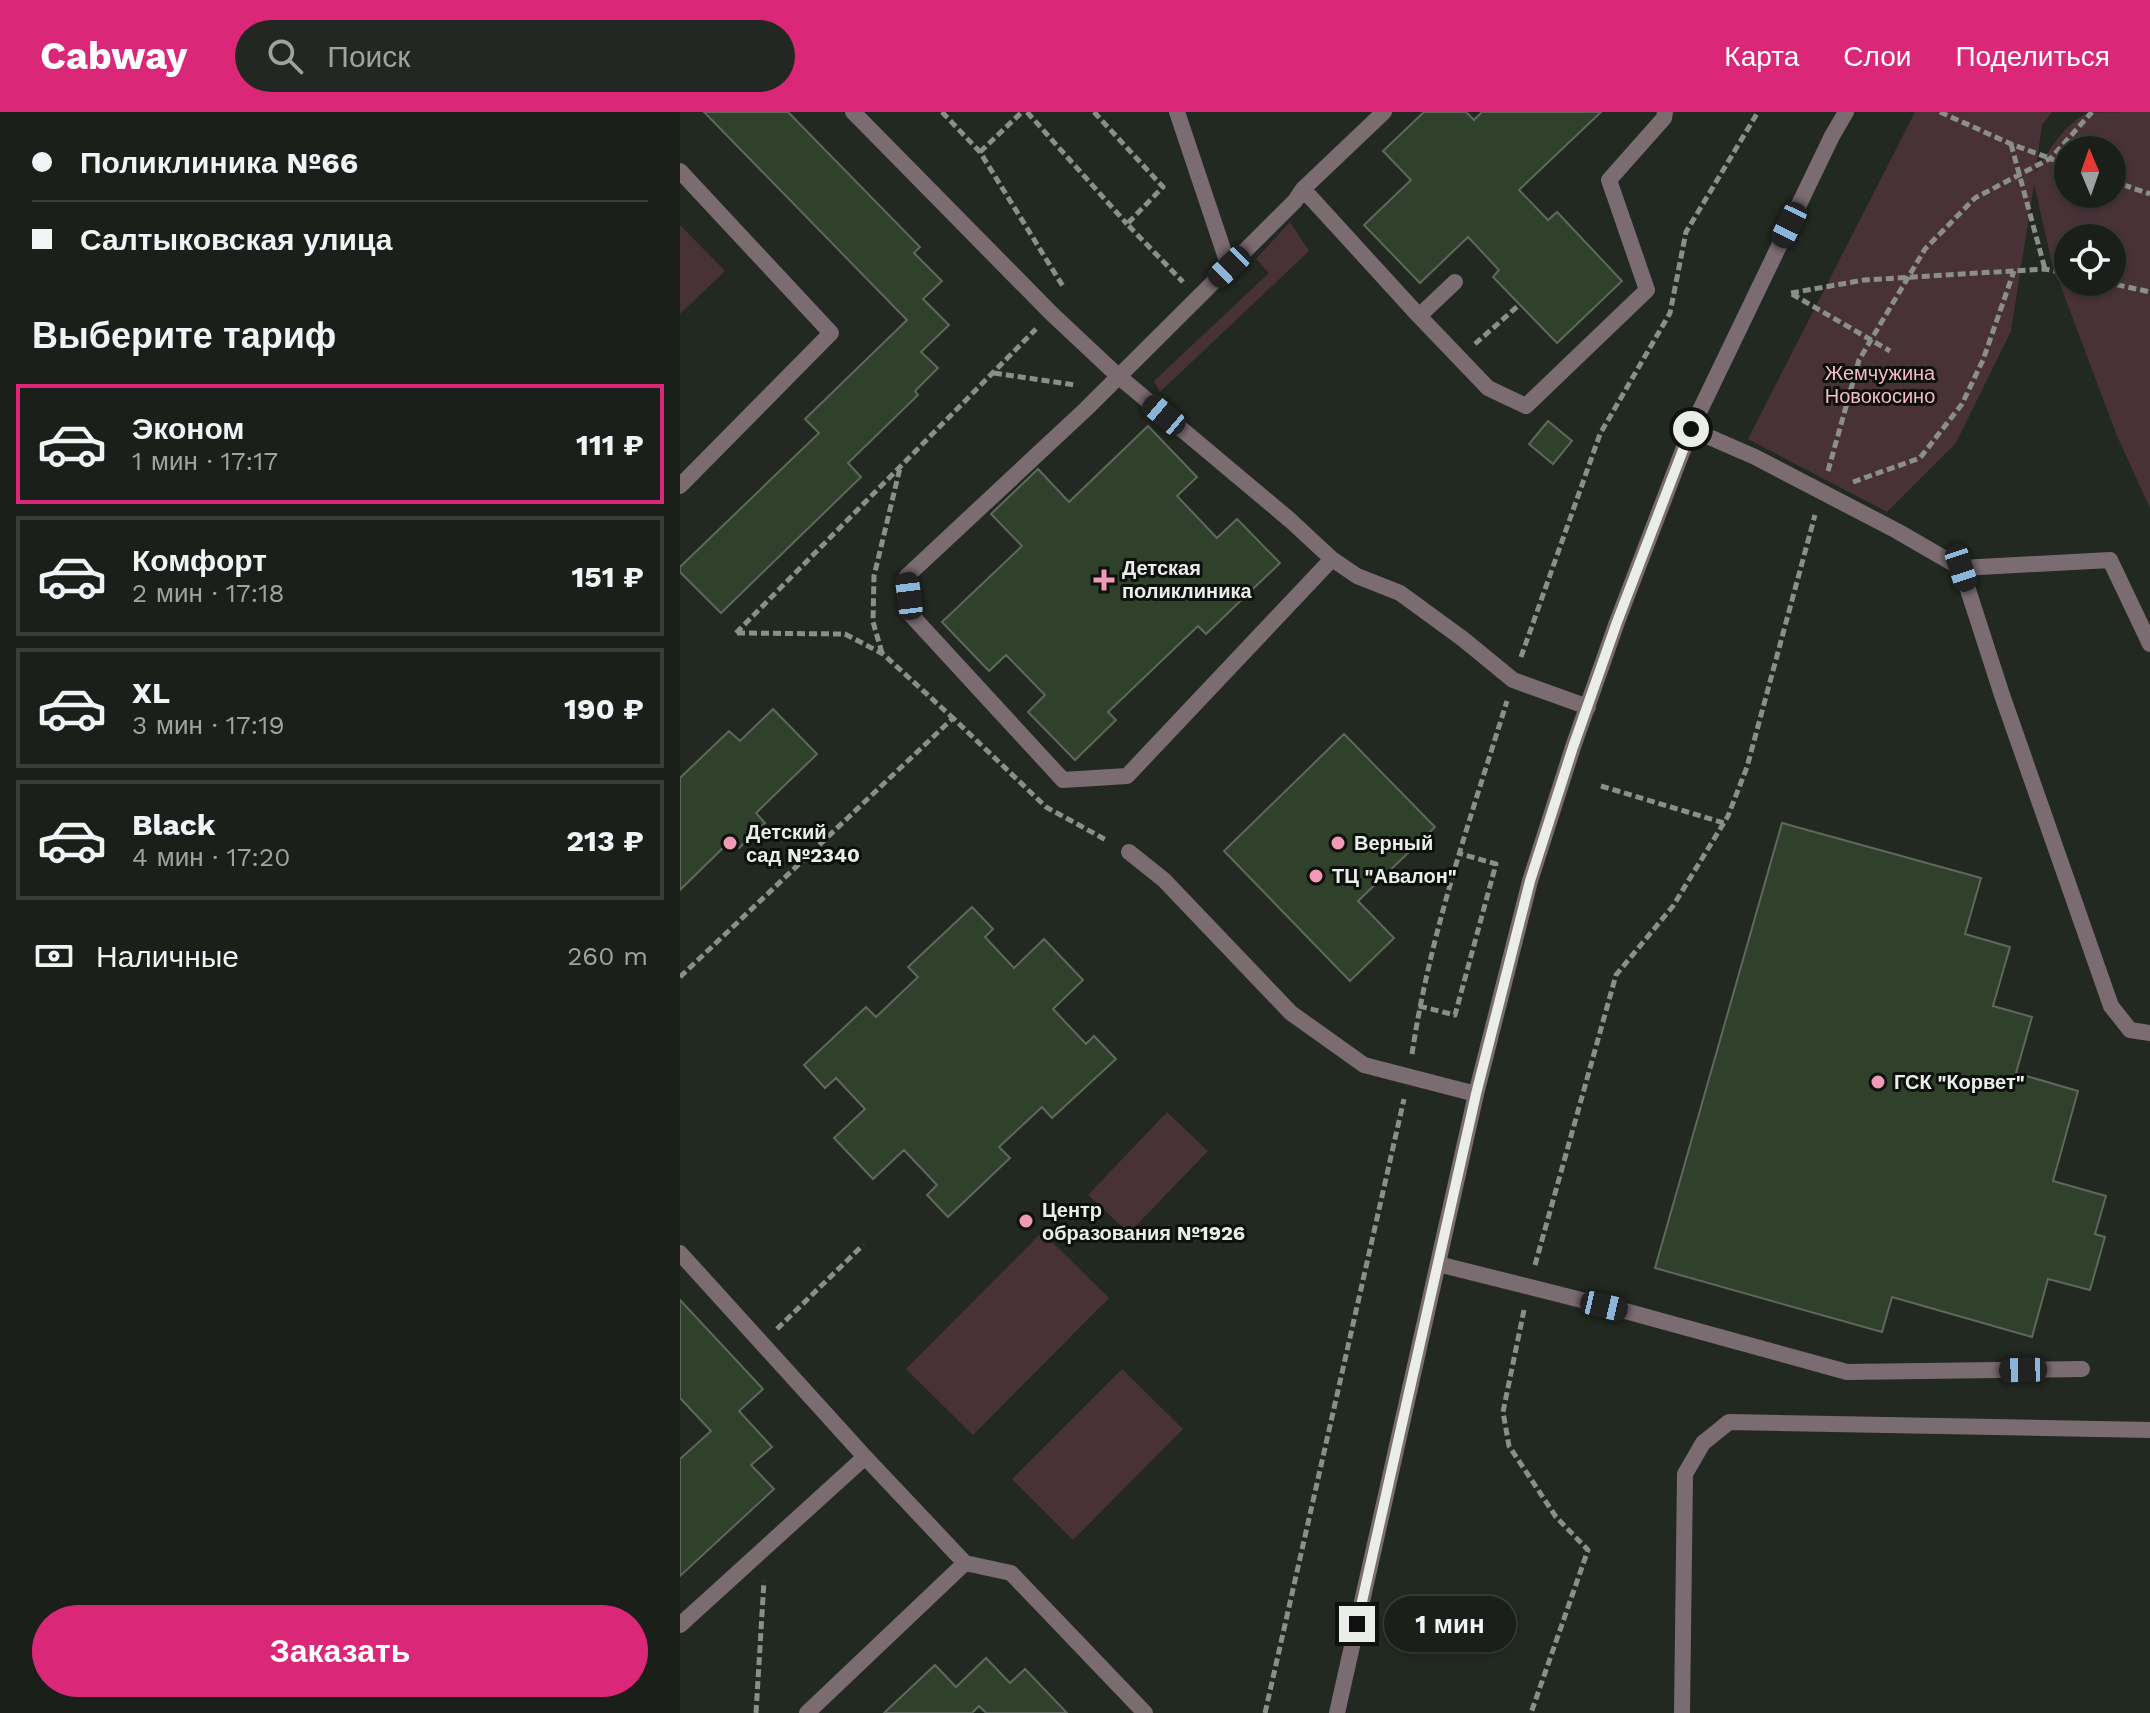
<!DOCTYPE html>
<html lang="ru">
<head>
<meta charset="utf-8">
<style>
  :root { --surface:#1a1f19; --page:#232722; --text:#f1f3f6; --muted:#9fa2a2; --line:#383d38; --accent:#db2777 }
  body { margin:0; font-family:"Work Sans",sans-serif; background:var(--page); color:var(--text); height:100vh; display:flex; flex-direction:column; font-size:30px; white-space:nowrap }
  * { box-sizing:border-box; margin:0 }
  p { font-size:26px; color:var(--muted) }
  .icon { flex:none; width:44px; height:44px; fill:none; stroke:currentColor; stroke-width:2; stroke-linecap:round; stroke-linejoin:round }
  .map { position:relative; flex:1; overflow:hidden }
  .sheet { display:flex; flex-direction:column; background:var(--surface); width:680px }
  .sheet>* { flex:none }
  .guide { display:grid; align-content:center; height:176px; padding:0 32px; background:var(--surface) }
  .needle { width:52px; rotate:358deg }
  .controls { position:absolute; left:1374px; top:24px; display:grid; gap:16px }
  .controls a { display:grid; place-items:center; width:72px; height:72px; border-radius:50%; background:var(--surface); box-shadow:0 2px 6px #0004,0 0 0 2px var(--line); font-size:40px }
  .end { position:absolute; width:36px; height:36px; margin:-18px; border:10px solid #eaeee9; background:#111; box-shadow:0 0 0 4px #111 }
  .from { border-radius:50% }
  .bubble { position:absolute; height:56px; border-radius:28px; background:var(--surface); box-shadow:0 2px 6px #0004,0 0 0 2px var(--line); font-size:26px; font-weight:700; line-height:56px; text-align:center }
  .car { position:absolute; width:24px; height:48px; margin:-24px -12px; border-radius:10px; box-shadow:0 0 6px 2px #0007; background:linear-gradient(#222 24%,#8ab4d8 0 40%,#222 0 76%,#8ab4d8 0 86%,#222 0) }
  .guide b { display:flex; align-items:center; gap:28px; height:76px; font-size:30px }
  .guide b+b { border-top:2px solid var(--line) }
  .guide i { width:20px; height:20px; background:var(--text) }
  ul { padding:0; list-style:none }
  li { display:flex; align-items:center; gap:24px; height:120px; margin:0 16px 12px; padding:0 16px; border:4px solid var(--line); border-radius:0px }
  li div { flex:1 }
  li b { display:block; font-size:30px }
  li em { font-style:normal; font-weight:700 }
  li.current { border-color:var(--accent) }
  li>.icon { width:72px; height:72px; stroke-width:1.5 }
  h2 { padding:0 32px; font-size:36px; line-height:96px }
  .pay { display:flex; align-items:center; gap:20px; height:88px; padding:0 32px; font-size:30px }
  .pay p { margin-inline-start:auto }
  .cta { display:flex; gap:16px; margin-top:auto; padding:16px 32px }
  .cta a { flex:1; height:92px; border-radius:48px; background:var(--accent); color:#fff; font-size:32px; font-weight:700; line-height:92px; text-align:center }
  header { display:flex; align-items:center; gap:48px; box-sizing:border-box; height:112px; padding:0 40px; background:var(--accent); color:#fff }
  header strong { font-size:38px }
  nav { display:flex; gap:44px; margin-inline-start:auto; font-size:28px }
  .search { width:560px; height:72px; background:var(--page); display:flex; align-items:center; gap:20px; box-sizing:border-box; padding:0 28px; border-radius:44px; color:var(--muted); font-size:30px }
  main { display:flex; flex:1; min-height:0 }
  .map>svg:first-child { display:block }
</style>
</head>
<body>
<header>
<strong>Cabway</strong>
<div class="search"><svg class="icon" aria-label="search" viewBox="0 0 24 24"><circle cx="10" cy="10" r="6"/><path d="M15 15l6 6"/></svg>Поиск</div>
<nav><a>Карта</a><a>Слои</a><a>Поделиться</a></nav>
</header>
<main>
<section class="sheet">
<div class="guide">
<b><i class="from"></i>Поликлиника №66</b>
<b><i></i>Салтыковская улица</b>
</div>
<h2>Выберите тариф</h2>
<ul>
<li class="current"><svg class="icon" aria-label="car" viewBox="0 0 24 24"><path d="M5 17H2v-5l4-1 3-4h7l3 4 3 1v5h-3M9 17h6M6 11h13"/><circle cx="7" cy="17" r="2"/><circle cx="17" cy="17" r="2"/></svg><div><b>Эконом</b><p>1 мин · 17:17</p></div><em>111 ₽</em></li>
<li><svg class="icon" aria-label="car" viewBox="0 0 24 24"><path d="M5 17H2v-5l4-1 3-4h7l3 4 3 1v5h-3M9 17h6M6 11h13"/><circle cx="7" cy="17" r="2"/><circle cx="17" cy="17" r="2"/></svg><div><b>Комфорт</b><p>2 мин · 17:18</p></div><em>151 ₽</em></li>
<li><svg class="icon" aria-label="car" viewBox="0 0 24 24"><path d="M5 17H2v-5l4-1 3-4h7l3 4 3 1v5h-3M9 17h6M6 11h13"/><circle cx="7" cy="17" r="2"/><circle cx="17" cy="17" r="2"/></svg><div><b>XL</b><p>3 мин · 17:19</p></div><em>190 ₽</em></li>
<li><svg class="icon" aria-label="car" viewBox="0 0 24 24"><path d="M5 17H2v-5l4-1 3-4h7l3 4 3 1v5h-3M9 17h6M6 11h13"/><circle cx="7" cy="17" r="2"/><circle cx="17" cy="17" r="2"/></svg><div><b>Black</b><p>4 мин · 17:20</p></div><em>213 ₽</em></li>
</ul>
<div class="pay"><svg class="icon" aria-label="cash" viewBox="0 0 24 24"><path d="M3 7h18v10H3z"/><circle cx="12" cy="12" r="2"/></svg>Наличные<p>260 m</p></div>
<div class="cta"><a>Заказать</a></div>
</section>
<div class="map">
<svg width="1470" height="1601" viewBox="0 0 1470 1601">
  <rect width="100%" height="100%" fill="#222921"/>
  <!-- green -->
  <path fill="#493138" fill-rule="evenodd" d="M 1235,0 L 1372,0 L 1362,13 L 1355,62 C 1368,41 1383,12 1408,1 C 1419,0 1455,0 1470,0 L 1470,396 L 1437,324 L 1372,151 L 1354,72 L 1331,219 L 1276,331 L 1207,400 L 1068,327 ZM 1388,38 L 1432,38 L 1432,82 L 1388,82 ZM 1388,126 L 1432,126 L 1432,170 L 1388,170 Z
    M 610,110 L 629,139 L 480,280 L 474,269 L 589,161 L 576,147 Z
    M 0,113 L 45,159 L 0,202 Z
    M 487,1000 L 528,1039 L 449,1121 L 408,1083 Z
    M 362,1120 L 429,1186 L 293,1323 L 226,1257 Z
    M 442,1257 L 503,1317 L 393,1428 L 332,1367 Z"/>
  <!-- building -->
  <path fill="#2f412b" stroke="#60675e" stroke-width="2" d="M 24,0 L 108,0 L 240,135 L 234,141 L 262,169 L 243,187 L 269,213 L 241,240 L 258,256 L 235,279 L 238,283 L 168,351 L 181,365 L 41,501 L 0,460 L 0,455 L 139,321 L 125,307 L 227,208 Z
    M 744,0 L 786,0 L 794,8 L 802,0 L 921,0 L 839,78 L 868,108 L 877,100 L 942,169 L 877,231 L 813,165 L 819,158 L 788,125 L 740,171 L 684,113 L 731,68 L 703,39 Z
    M 868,309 L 892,329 L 873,352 L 849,332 Z
    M 468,314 L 517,365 L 497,384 L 537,426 L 557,407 L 600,451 L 526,522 L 518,514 L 428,600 L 436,608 L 395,648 L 348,600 L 365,583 L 326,543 L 309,559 L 262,510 L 342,434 L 311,402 L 335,379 L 358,357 L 389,390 Z
    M 93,597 L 137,642 L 76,701 L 85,711 L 59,736 L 51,728 L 0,778 L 0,666 L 49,619 L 60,629 Z
    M 664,622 L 755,715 L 678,789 L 714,826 L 670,869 L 544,739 Z
    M 1102,711 L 1301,766 L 1285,822 L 1330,835 L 1313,894 L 1352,905 L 1336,961 L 1398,979 L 1373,1069 L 1426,1084 L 1415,1122 L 1425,1125 L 1410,1178 L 1368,1167 L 1352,1225 L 1212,1185 L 1202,1220 L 975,1156 Z
    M 292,795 L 313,817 L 305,825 L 334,856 L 364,827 L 403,868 L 373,897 L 406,932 L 414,924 L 436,947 L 372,1006 L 362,995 L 319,1035 L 330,1046 L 268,1105 L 247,1083 L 257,1073 L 224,1038 L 193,1067 L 154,1026 L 185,997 L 156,966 L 145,976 L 124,953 L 186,895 L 196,905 L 238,865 L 228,855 Z
    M 0,1188 L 83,1277 L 59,1299 L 92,1335 L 71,1353 L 94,1377 L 0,1464 L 0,1347 L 31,1319 L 0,1286 Z
    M 306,1546 L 330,1571 L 345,1557 L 387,1601 L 306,1601 L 299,1594 L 292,1601 L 204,1601 L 255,1553 L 276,1575 Z"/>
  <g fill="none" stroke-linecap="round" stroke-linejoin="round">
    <!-- path -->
    <path stroke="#8a8f89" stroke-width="5" stroke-dasharray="8 4" stroke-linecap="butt" d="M 262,0 L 300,40 L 384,176
      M 347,0 L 447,112
      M 414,0 L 483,75 L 447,112 L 503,170
      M 1260,0 L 1331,32 L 1388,53
      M 1331,32 L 1365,157
      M 300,40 L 342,0
      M 1432,69 L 1470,82
      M 1425,170 L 1470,180
      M 1111,181 L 1184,168 L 1365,157 L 1388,162
      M 1112,182 L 1210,239
      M 795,232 L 839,193
      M 314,261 L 395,273
      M 1148,359 L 1179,248 L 1245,137 L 1295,86 L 1371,46 L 1412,0
      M 1173,370 L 1240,346 L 1282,292 L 1303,248 L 1334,159
      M 56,521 L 356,217
      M 57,521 L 165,522 L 203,542 L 273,606
      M 202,541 L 193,510 L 194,464 L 220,356
      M 841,545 L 920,322 L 990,201 L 1006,120 L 1078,0
      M 921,674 L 1044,711
      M 0,865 L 273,606 L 366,695 L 428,729
      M 739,894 L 775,903 L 816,752 L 778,741
      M 732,942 C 750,821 791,705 827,589
      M 855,1153 L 936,863 L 993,794 L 1048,704 L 1067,655 L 1135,403
      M 844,1198 L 823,1300 L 829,1334 L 876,1405 L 908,1438 L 851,1601
      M 97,1217 L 183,1133
      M 76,1601 L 84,1469
      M 585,1601 L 724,987"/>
    <!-- service -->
    <path stroke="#7b6c71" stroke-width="16" d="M 173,0 L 371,201 L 437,263 L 610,408 L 652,447 L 677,464 L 720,481 L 783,527 L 833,568 L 908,595
      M 497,0 L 549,155
      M 0,59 L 151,221 L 0,374
      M 623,77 L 739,204 L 775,170
      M 739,204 L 808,276 L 846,294 L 967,178 L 929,68 L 984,6 L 985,0
      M 1011,317 L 1075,345 L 1217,419 L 1281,456 L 1322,583 L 1431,894 L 1450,918 L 1470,921
      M 652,447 L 447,664 L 383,668 L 232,504 L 227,464 L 406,297 L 615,89 L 623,77 L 704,0
      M 1281,456 L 1430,448 L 1470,532
      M 449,740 L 484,768 L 611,901 L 684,953 L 796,982
      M 0,1141 L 185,1345 L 285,1451 L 331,1461 L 465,1601
      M 758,1152 L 949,1200 L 1167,1260 L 1402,1257
      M 0,1513 L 185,1345
      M 127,1601 L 285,1451
      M 1002,1601 L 1005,1362 L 1023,1331 L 1049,1310 L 1470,1318"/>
    <!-- tertiary -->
    <path stroke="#7b6c71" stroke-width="16" d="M 657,1601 L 796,982 L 850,769 L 893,635 L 937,510 L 1011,317 L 1152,24 L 1166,0"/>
  </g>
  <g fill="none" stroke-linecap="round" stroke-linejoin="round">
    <!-- route -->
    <path stroke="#eaeee9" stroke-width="10" d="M 677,1512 L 796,982 L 850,769 L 893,635 L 937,510 L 1011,317"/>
  </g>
  <!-- markers -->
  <g fill="#f09ab5" stroke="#0d100d" stroke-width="3">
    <path d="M420 456h8v8h8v8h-8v8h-8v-8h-8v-8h8z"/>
    <circle cx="50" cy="731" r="8"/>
    <circle cx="658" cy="731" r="8"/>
    <circle cx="636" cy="764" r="8"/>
    <circle cx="1198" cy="970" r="8"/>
    <circle cx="346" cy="1109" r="8"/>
  </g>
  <g text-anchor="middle" stroke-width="6" stroke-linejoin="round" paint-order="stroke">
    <!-- park labels -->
    <g font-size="20" fill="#f6b9cb" stroke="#0d100d">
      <text x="1200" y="268">Жемчужина<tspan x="1200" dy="23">Новокосино</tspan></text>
    </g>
    <!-- poi labels -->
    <g font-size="20" font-weight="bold" fill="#eaeee9" stroke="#0d100d" text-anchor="start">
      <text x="442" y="463">Детская<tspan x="442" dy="23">поликлиника</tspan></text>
      <text x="66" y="727">Детский<tspan x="66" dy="23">сад №2340</tspan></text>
      <text x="674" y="738">Верный</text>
      <text x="652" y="771">ТЦ "Авалон"</text>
      <text x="1214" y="977">ГСК "Корвет"</text>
      <text x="362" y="1105">Центр<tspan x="362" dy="23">образования №1926</tspan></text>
    </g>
  </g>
</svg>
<div class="controls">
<a><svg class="needle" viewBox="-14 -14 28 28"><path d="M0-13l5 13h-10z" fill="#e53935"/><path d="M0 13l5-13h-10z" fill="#9fa2a2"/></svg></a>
<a><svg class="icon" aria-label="locate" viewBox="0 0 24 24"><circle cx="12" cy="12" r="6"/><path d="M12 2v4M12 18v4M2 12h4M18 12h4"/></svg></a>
</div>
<i class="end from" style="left:1011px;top:317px"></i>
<i class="end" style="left:677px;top:1512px"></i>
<div class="bubble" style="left:704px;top:1484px;width:132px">1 мин</div>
<i class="car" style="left:1109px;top:113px;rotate:206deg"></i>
<i class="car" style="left:549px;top:155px;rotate:226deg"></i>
<i class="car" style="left:484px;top:303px;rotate:310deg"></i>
<i class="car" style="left:1281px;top:456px;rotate:162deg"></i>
<i class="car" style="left:229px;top:484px;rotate:353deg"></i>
<i class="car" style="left:924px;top:1194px;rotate:103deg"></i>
<i class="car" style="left:1343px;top:1258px;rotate:269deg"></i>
</div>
</main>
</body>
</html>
